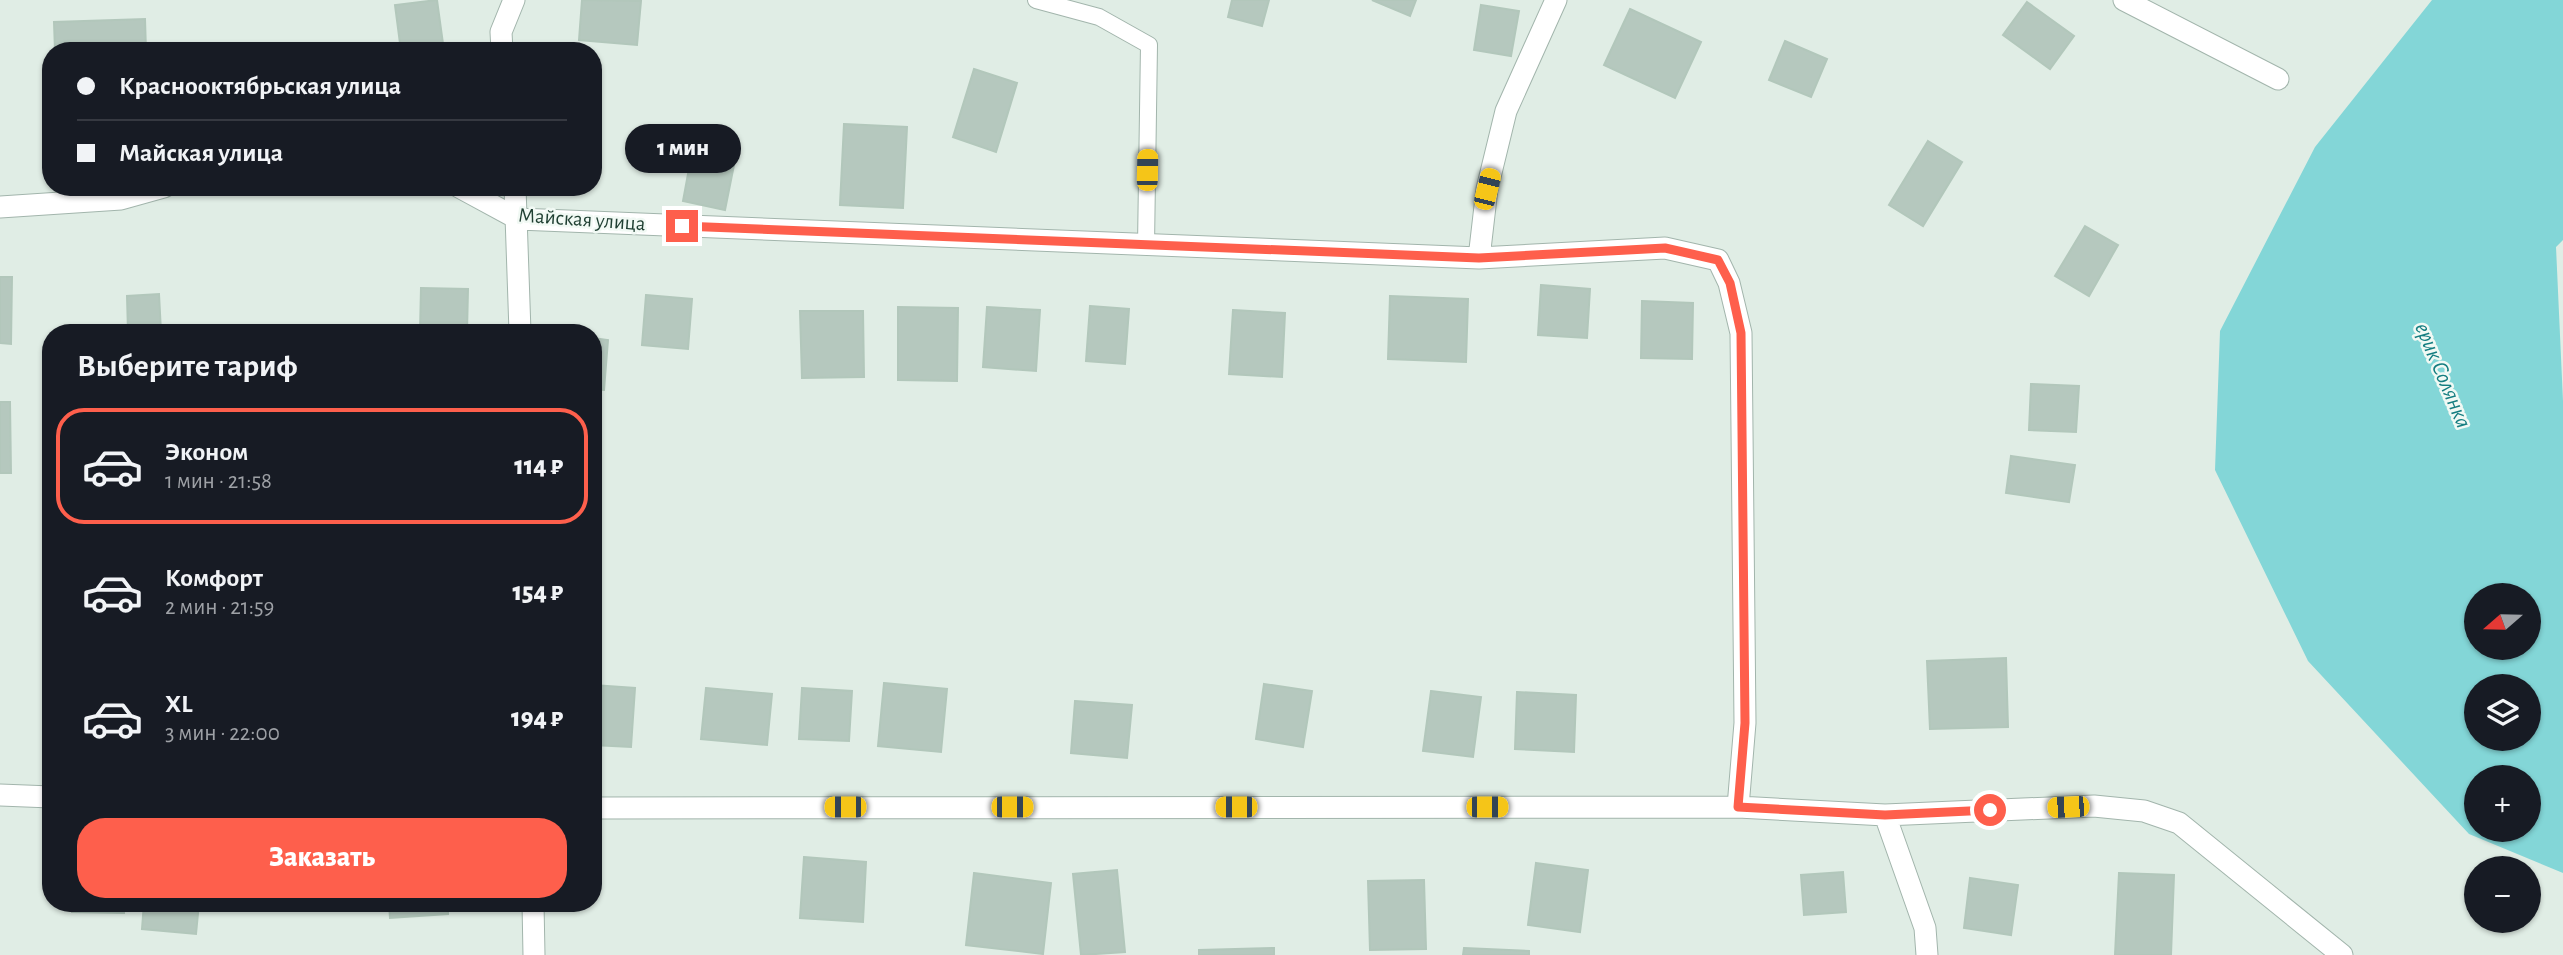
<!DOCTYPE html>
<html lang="ru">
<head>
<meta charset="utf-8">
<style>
  :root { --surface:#171b24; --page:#20242c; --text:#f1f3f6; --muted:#9ea1a6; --line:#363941; --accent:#fe5f4c }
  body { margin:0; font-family:"Alegreya Sans",sans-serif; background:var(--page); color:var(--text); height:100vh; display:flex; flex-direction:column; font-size:26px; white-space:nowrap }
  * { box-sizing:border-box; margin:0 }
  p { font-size:23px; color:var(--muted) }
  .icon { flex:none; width:38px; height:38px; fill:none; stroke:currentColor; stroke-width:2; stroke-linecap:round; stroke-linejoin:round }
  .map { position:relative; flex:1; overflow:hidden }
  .details { position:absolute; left:42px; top:324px; width:560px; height:588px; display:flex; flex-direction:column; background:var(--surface); border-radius:28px; box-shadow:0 2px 5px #0004 }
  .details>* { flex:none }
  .guide { position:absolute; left:42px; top:42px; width:560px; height:154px; border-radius:28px; box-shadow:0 2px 5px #0004; display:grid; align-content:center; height:154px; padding:0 35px; background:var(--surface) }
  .needle { width:46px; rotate:250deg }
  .controls { position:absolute; left:2464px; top:583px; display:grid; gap:14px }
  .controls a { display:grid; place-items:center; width:77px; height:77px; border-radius:50%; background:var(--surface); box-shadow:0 2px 5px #0004; font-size:35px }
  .end { position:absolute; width:32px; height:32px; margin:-16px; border:9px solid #fe5f4c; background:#fff; box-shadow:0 0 0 4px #fff }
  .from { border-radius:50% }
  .bubble { position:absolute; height:49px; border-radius:24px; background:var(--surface); box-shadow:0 2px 5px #0004; font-size:23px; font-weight:800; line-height:49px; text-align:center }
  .car { position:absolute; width:21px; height:42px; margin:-21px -10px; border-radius:9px; box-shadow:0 0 5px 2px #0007; background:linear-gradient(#f5c518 24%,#345 0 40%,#f5c518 0 76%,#345 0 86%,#f5c518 0) }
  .guide b { display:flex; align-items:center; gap:24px; height:66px; font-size:26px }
  .guide b+b { border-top:2px solid var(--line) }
  .guide i { width:18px; height:18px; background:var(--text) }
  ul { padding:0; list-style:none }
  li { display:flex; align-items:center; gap:21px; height:116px; margin:0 14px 10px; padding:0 21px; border:4px solid transparent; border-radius:28px }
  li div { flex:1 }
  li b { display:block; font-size:26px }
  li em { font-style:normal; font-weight:800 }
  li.current { border-color:var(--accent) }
  li>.icon { width:63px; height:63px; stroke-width:1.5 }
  h2 { padding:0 35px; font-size:32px; line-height:84px }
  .button { display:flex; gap:14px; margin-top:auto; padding:14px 35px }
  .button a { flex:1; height:80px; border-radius:28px; background:var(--accent); color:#fff; font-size:28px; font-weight:800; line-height:80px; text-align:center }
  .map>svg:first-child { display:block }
</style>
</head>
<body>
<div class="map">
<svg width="2563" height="955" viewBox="0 0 2563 955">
  <rect width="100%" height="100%" fill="#e0ede5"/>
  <!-- water -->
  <path fill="#83d6d7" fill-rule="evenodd" d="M 2432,0 L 2563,0 L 2563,240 L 2556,247 L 2563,401 L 2563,873 L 2469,834 L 2308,661 L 2215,470 L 2220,331 L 2315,147 ZM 2476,595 L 2529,595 L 2529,648 L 2476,648 ZM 2476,686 L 2529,686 L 2529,738 L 2476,738 ZM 2476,777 L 2529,777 L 2529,830 L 2476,830 Z"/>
  <!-- building -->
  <path fill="#b5c8be" stroke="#b2c7bb" stroke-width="2" d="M 437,0 L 444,51 L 401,51 L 395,5 Z
    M 582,0 L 641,1 L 637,45 L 579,40 Z
    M 1232,0 L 1269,0 L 1262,26 L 1228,17 Z
    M 1372,0 L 1416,0 L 1410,16 Z
    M 2027,2 L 2074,36 L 2050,69 L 2003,35 Z
    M 1481,5 L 1519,11 L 1511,56 L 1474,50 Z
    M 1630,9 L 1701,42 L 1675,98 L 1604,65 Z
    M 145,19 L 146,51 L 55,51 L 54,22 Z
    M 1785,41 L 1827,59 L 1811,97 L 1769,80 Z
    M 974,69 L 1017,83 L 996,152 L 953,137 Z
    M 844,124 L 907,127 L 903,208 L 840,205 Z
    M 1928,141 L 1962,162 L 1923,226 L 1889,205 Z
    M 693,147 L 736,155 L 725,210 L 683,201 Z
    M 2085,226 L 2118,245 L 2089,296 L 2055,276 Z
    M 0,277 L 12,277 L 11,344 L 0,343 Z
    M 1541,285 L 1590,289 L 1587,338 L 1538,335 Z
    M 421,288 L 468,289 L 467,332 L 420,332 Z
    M 159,294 L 161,332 L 128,332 L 127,296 Z
    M 646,295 L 692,299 L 688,349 L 642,345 Z
    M 1390,296 L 1468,299 L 1466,362 L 1388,359 Z
    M 1642,301 L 1693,303 L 1692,359 L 1641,358 Z
    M 1090,306 L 1129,309 L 1125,364 L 1086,361 Z
    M 898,307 L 958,308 L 957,381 L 898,380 Z
    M 987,307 L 1040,310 L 1036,371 L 983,367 Z
    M 1233,310 L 1285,313 L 1282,377 L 1229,374 Z
    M 800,311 L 863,311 L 864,377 L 802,378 Z
    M 593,338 L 608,340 L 604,390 L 593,389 Z
    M 2031,384 L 2079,386 L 2076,432 L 2029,430 Z
    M 0,402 L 10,402 L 11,473 L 0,473 Z
    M 2011,456 L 2075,465 L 2069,502 L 2006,493 Z
    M 2006,658 L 2008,727 L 1930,729 L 1927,661 Z
    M 884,683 L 947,689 L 941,752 L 878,746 Z
    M 1264,684 L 1312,691 L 1303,747 L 1256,739 Z
    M 593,685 L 635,688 L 631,747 L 593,745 Z
    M 706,688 L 772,694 L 767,745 L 701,739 Z
    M 802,688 L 852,691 L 849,741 L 799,739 Z
    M 1431,691 L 1481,697 L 1473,757 L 1423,751 Z
    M 1517,692 L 1576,695 L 1574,752 L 1515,749 Z
    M 1075,701 L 1132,705 L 1127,758 L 1071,753 Z
    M 804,857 L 866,862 L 863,922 L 800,918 Z
    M 1536,863 L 1588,870 L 1580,932 L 1528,925 Z
    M 1117,870 L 1125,952 L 1081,955 L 1073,874 Z
    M 1843,872 L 1846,912 L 1804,915 L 1801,875 Z
    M 974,873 L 1051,883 L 1043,954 L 966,945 Z
    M 2119,873 L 2174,875 L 2171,955 L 2115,955 Z
    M 1970,878 L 2018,885 L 2011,935 L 1964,928 Z
    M 1424,880 L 1426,949 L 1370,950 L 1368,881 Z
    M 72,903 L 124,903 L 124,913 L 72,912 Z
    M 144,903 L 199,903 L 196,934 L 142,929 Z
    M 389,903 L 448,903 L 448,914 L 390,918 Z
    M 1274,948 L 1274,955 L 1199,955 L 1199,950 Z
    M 1464,948 L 1529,951 L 1529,955 L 1463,955 Z"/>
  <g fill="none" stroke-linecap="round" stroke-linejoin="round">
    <!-- service casing -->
    <g stroke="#a2b5ac" stroke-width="18">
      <path id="service" d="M 1036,0 L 1099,17 L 1149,45 L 1146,245"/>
    </g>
    <!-- minor casing -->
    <g stroke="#a2b5ac" stroke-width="23">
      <path id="minor" d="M 2124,0 L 2278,79
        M 502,51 L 501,32 L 514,0
        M 459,187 L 518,219 L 1479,258 L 1665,248 L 1718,260 L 1729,283 L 1741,333 L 1745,723 L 1738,807
        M 515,187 L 520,332
        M 0,207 L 121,199 L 164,187
        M 1479,258 L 1487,189 L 1506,111 L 1556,0
        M 0,795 L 51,797
        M 593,808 L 1738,807 L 1885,815 L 2094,806 L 2144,811 L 2179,823 L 2342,955
        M 1885,815 L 1925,928 L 1927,955
        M 533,903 L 534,955"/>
    </g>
    <!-- service -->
    <use href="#service" stroke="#fff" stroke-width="16"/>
    <!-- minor -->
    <use href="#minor" stroke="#fff" stroke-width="21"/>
  </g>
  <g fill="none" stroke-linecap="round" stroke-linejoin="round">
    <!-- route -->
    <path stroke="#fe5f4c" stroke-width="9" d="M 682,226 L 1479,258 L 1665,248 L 1718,260 L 1730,283 L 1741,333 L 1745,723 L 1738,807 L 1885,815 L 1990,810"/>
  </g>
  <g text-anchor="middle" stroke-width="5" stroke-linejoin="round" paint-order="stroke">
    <!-- street labels -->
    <g font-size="21" fill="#1f3f32" stroke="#f1f9f4">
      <text transform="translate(582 219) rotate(4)" y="7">Майская улица</text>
    </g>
    <!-- water labels -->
    <g font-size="23" font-style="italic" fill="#147d80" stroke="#f1f9f4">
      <text transform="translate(2444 375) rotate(67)" y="8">ерик Солянка</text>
    </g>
  </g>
</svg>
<div class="controls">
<a><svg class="needle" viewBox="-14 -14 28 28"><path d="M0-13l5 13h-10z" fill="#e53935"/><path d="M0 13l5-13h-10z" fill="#9ea1a6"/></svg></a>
<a><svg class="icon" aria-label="layers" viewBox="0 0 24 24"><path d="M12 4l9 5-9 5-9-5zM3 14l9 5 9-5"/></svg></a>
<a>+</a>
<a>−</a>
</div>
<i class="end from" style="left:1990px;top:810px"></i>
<i class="end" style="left:682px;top:226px"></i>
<div class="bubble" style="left:625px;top:124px;width:116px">1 мин</div>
<i class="car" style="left:1147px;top:170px;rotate:1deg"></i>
<i class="car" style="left:1487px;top:189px;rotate:14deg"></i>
<i class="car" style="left:845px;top:807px;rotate:270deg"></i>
<i class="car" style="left:1012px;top:807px;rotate:90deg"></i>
<i class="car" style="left:1236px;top:807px;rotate:270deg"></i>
<i class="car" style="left:1487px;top:807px;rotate:90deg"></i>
<i class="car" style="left:2068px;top:807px;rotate:268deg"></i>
<div class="guide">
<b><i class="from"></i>Краснооктябрьская улица</b>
<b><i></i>Майская улица</b>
</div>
<section class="details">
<h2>Выберите тариф</h2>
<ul>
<li class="current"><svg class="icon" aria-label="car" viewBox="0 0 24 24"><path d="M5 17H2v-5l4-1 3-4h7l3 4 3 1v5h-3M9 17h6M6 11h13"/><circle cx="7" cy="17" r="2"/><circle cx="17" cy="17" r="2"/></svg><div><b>Эконом</b><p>1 мин · 21:58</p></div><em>114 ₽</em></li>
<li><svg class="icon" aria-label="car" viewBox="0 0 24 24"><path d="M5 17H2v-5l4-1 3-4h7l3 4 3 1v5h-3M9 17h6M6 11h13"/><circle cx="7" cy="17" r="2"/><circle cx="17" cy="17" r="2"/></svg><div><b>Комфорт</b><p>2 мин · 21:59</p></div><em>154 ₽</em></li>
<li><svg class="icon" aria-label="car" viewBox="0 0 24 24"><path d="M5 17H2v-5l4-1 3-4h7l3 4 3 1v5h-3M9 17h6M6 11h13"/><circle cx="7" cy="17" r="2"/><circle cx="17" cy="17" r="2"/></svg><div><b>XL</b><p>3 мин · 22:00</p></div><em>194 ₽</em></li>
</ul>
<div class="button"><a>Заказать</a></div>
</section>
</div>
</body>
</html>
